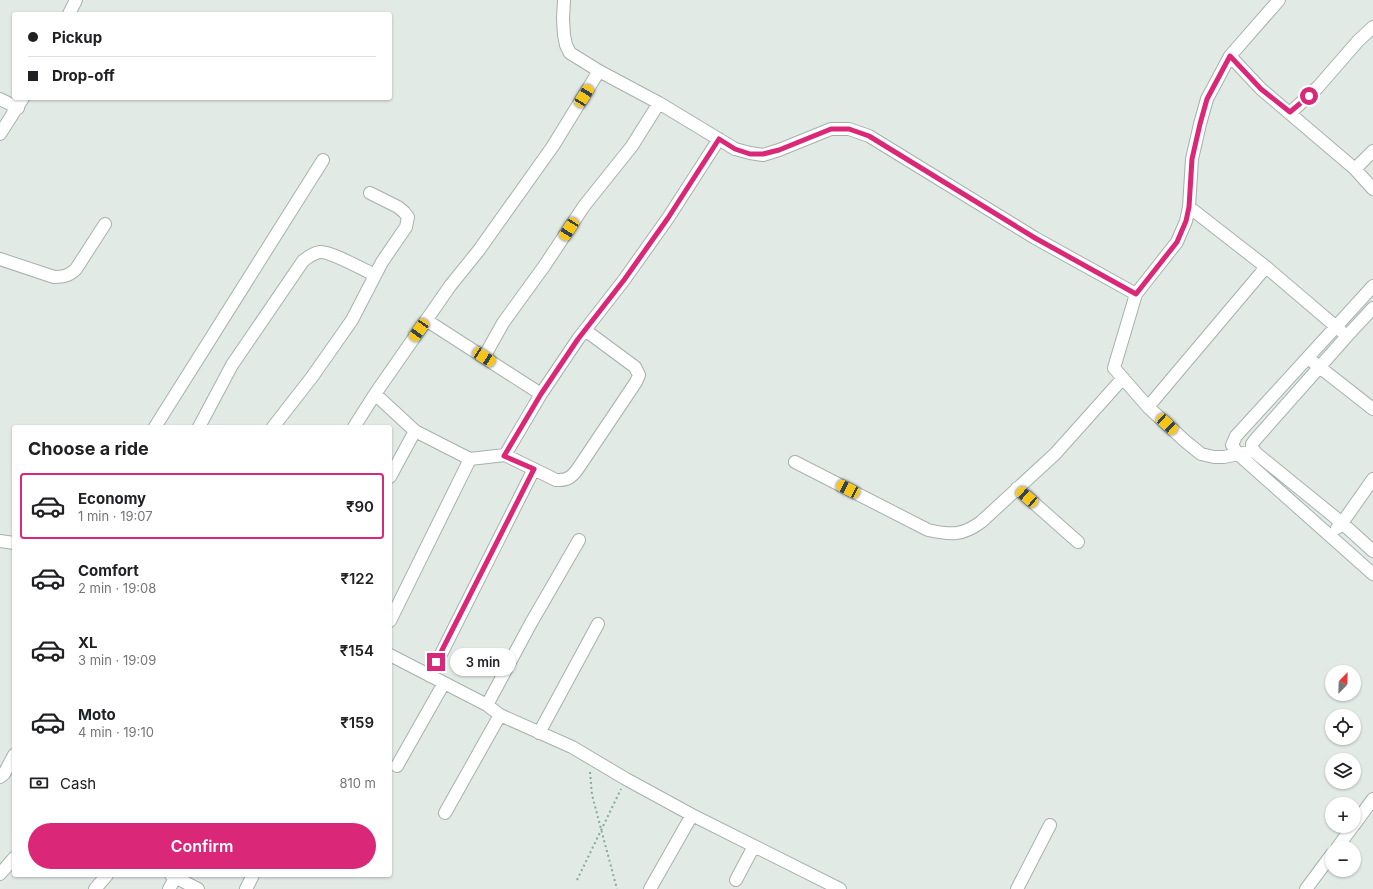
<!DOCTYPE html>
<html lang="en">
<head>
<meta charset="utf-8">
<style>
  :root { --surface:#fff; --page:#f2f2f2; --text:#202124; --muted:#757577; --line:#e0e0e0; --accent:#db2777 }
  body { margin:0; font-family:Inter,sans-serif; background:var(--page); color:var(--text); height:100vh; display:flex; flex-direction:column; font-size:15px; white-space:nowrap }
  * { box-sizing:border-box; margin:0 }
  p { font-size:13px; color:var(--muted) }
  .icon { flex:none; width:22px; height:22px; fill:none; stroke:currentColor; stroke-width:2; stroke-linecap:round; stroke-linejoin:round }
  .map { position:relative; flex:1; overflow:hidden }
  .drawer { position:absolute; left:12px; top:425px; width:380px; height:452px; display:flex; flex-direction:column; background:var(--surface); border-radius:4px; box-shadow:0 1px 3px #0004 }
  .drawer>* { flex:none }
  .banner { position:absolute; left:12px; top:12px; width:380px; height:88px; border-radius:4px; box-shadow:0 1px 3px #0004; display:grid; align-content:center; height:88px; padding:0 16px; background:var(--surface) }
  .needle { width:26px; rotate:23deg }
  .tools { position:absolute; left:1325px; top:665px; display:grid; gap:8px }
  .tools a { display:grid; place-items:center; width:36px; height:36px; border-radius:50%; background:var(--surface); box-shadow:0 1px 3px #0004; font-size:20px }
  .end { position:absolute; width:18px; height:18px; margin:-9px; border:5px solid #db2777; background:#fff; box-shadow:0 0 0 2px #fff }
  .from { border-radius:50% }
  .bubble { position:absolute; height:28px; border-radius:14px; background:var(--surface); box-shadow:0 1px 3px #0004; font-size:13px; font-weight:600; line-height:28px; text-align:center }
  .car { position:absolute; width:12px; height:24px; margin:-12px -6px; border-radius:5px; box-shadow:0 0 3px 1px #0007; background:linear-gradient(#f5c518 24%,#345 0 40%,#f5c518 0 76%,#345 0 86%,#f5c518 0) }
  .banner b { display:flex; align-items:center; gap:14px; height:38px; font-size:15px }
  .banner b+b { border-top:1px solid var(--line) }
  .banner i { width:10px; height:10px; background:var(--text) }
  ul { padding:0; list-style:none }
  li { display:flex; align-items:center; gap:12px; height:66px; margin:0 8px 6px; padding:0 8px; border:2px solid transparent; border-radius:4px }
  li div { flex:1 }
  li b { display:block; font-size:15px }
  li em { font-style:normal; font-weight:600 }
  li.current { border-color:var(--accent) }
  li>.icon { width:36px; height:36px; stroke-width:1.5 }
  h2 { padding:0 16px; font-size:18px; line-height:48px }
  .pay { display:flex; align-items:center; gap:10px; height:44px; padding:0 16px; font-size:15px }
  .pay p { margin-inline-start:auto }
  .button { display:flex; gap:8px; margin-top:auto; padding:8px 16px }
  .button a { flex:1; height:46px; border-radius:24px; background:var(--accent); color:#fff; font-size:16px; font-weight:600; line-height:46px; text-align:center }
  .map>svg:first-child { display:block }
</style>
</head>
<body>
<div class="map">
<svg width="1373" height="889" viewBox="0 0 1373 889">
  <rect width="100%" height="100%" fill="#e2eae6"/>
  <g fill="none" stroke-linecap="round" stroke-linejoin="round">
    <!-- minor casing -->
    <g stroke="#a6b1ac" stroke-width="14">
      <path id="minor" d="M 564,0 L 563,19 L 564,35 L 566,45 L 570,53 L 599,71 L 659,103 L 735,149 L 750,153 L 763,155 L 779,150 L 831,129 L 849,129 L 869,136 L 1035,238 L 1136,294 L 1114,368 L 1148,407 L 1185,441 L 1201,454 L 1214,457 L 1224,457 L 1254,451
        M 1279,0 L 1230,56 L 1261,89 L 1355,169 L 1373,189
        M 69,14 L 76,0
        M 0,99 L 18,108
        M 1290,113 L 1318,87 L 1358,41 L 1373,27
        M 0,134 L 23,98
        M 1355,169 L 1373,151
        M 1189,207 L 1266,267
        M 0,259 L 54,277 C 63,277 69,276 76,269 L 105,224
        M 1373,286 L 1236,436 L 1232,445 L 1238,454 L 1373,574
        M 1136,294 L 1177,242 L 1186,221 L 1189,207 L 1192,159 L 1200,124 L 1207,99 L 1230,56
        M 1373,308 L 1347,336 L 1255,440 L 1252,444 L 1252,448 L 1257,454 L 1342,523 L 1373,551
        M 426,320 L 541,394 L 578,339 L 624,280 L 668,218 L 719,139
        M 484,357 L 503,323 L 545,265 L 584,206 L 632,146 L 659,103
        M 1313,362 L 1373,409
        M 375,394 L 415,431 L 470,459 L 505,455 L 556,480 C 568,481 573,476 579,467 L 636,382 L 639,375 L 635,367 L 585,330
        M 1148,407 L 1266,267 L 1341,331
        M 155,427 L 323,160
        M 199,427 L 232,365 L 303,261 C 308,257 313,253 320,252 C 330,251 364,270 375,275
        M 273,427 L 312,377 L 352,320 L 382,262 L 406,227 L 408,217 L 404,212 L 398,207 L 370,193
        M 354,427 L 375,394 L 450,286 L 479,250 L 553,146 L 599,71
        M 505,455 L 541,394
        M 795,462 L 928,530 C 951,535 962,536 981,522 L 1055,454 L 1123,378
        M 390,477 L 415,431
        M 1017,488 L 1078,542
        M 1337,528 L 1342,523 L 1373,479
        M 0,541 L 14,543
        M 390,621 L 470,459
        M 390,655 L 487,705 L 500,715 L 572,747 L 626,779 L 692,815 L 840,889
        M 430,676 L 534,469
        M 487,705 L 531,623 L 579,540
        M 539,733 L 598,624
        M 397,766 L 444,683
        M 0,777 L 4,774 L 14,755
        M 445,813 L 500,715
        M 1354,825 L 1373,799
        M 1337,848 L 1353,826
        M 0,874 L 14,858
        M 171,875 L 198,889
        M 736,880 L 754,846
        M 95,889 L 107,875
        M 169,889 L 177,875
        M 246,889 L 253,875
        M 650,889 L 692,815
        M 1017,889 L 1050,825
        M 1306,889 L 1332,854"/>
    </g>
    <!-- path -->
    <path stroke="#87aa99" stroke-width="2" stroke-dasharray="2 3" stroke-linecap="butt" d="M 590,772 L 592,795 L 617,889
      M 577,880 L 621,789"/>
    <!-- minor -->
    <use href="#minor" stroke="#fff" stroke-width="12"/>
  </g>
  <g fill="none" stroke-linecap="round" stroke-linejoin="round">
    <!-- route -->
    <path stroke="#db2777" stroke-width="5" d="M 436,662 L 534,469 L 504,456 L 541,394 L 578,339 L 624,280 L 668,218 L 719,139 L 735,149 L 750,154 L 763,154 L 779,150 L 831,129 L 849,129 L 869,136 L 1035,238 L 1136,294 L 1177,242 L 1186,221 L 1189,207 L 1192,159 L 1200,124 L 1207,99 L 1230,56 L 1261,89 L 1290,112 L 1309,96"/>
  </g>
</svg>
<div class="tools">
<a><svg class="needle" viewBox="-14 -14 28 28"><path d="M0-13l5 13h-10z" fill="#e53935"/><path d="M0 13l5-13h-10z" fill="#757577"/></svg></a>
<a><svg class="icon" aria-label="locate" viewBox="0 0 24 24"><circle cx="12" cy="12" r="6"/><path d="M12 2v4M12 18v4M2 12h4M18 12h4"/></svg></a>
<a><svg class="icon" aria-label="layers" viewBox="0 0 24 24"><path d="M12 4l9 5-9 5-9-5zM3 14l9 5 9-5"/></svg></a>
<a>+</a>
<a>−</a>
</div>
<i class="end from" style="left:1309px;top:96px"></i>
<i class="end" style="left:436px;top:662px"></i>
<div class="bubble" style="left:450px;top:648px;width:66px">3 min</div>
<i class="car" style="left:584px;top:96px;rotate:32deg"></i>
<i class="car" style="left:569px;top:229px;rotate:213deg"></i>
<i class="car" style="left:419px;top:330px;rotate:215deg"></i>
<i class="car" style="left:484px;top:357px;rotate:123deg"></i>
<i class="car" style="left:1167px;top:424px;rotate:133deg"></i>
<i class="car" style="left:848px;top:489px;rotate:297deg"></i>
<i class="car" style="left:1027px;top:497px;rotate:311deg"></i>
<div class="banner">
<b><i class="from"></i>Pickup</b>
<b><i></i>Drop-off</b>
</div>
<section class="drawer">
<h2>Choose a ride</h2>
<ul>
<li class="current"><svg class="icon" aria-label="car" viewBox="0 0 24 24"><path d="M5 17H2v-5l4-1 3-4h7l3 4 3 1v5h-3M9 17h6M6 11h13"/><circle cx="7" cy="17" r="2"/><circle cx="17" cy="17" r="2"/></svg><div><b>Economy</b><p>1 min · 19:07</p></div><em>₹90</em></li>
<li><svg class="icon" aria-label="car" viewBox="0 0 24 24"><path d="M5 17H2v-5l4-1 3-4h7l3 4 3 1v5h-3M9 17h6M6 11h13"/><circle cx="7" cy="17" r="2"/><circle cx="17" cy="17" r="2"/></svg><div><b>Comfort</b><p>2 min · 19:08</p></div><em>₹122</em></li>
<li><svg class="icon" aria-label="car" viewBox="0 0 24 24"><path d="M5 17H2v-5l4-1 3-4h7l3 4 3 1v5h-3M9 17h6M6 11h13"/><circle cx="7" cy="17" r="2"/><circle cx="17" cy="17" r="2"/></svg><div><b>XL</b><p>3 min · 19:09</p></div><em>₹154</em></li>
<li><svg class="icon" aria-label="car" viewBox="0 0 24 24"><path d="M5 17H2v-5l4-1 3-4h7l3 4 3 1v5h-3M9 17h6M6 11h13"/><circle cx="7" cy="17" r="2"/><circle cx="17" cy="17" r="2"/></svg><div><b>Moto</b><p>4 min · 19:10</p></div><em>₹159</em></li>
</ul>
<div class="pay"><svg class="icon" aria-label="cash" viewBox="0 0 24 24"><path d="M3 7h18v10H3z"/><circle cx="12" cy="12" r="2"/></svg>Cash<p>810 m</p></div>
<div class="button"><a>Confirm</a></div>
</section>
</div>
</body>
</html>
